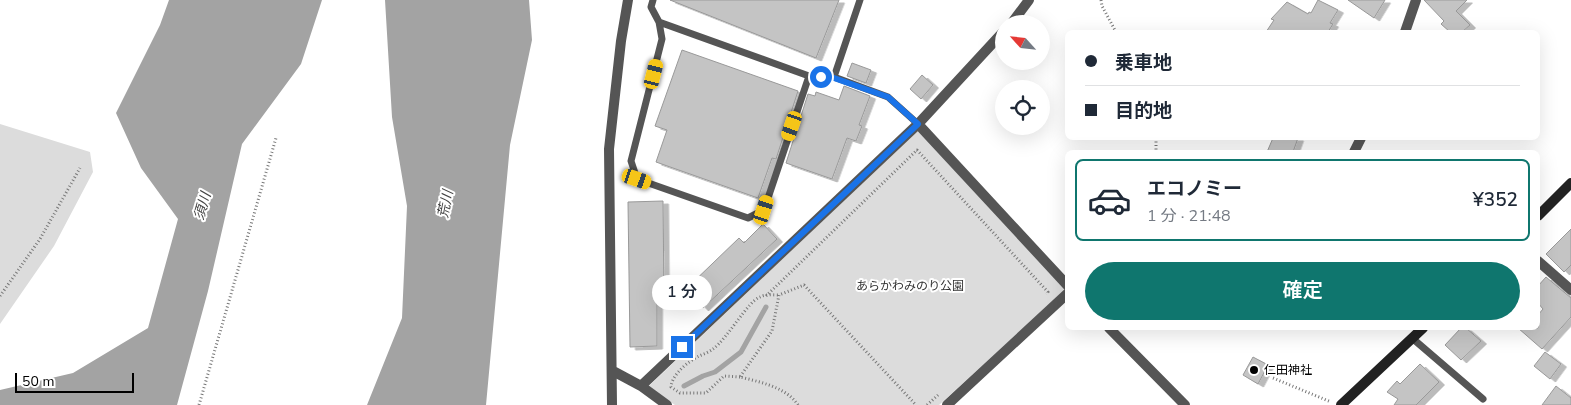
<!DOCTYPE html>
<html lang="ja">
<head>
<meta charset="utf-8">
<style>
  :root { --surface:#fff; --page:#f2f2f3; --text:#1f2937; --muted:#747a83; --line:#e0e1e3; --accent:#0f766e }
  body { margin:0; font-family:"Nunito Sans","Noto Sans JP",sans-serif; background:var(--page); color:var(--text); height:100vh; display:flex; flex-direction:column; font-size:19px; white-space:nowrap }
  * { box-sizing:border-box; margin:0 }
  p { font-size:16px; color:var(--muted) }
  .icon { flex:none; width:28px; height:28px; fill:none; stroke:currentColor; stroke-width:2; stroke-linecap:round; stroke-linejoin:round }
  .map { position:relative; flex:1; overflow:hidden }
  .sheet { position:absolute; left:1065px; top:150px; width:475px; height:180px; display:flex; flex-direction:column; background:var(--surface); border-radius:8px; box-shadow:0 5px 20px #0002 }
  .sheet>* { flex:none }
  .hud { position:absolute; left:1065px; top:30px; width:475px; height:110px; border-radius:8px; box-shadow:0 5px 20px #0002; display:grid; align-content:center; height:110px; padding:0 20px; background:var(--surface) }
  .needle { width:32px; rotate:297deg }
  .tools { position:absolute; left:995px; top:15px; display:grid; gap:10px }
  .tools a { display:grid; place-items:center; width:55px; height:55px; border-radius:50%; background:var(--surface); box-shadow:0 5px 20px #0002; font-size:25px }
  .scale { position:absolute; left:15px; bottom:12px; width:119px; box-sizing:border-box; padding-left:5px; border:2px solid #000; border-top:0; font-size:14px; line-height:18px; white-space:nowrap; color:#000; -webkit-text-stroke:4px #fff; paint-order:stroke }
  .end { position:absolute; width:22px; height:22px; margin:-11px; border:6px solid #1a73e8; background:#fff; box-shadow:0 0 0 2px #fff }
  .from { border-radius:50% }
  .bubble { position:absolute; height:35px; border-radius:18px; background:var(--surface); box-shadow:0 5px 20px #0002; font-size:16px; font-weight:600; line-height:35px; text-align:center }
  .car { position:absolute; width:15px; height:30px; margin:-15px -8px; border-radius:6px; box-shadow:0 0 4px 1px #0007; background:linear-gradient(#f5c518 24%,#345 0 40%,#f5c518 0 76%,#345 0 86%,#f5c518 0) }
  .hud b { display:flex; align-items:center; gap:18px; height:48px; font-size:19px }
  .hud b+b { border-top:1px solid var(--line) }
  .hud i { width:12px; height:12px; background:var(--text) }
  ul { padding:9px 0 0; list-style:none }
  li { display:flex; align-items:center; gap:15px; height:82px; margin:0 10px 8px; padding:0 10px; border:2px solid transparent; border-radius:8px }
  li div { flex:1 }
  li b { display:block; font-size:19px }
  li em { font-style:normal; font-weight:600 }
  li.active { border-color:var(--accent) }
  li>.icon { width:45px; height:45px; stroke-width:1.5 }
  .primary-button { display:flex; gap:10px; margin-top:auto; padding:10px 20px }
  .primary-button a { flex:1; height:58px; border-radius:30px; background:var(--accent); color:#fff; font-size:20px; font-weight:600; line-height:58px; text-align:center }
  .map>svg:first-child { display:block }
</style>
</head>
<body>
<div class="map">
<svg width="1571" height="405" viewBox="0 0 1571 405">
  <defs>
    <filter id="shadow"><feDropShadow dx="5.5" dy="3" stdDeviation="0" flood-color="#0004"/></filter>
  </defs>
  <rect width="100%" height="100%" fill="#fff"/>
  <!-- green -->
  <path fill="#dcdcdc" d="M 0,124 L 90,152 L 93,172 L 54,246 L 0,324 Z
    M 918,130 L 1066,289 L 939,405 L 675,405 L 648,387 Z"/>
  <!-- water -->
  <path fill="#a3a3a3" d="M 169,0 L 322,0 L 301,64 L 242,144 L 208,291 L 177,405 L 0,405 L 0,390 L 73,373 L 148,328 L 178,219 L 141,168 L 116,113 L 160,25 Z
    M 385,0 L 529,0 L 532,40 L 510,145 L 486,405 L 367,405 L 402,318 L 407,206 L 392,117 Z"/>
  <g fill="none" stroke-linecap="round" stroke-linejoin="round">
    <!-- stream -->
    <path stroke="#a3a3a3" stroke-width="5" d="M 684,386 L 703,376 L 715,372 L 741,352 L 766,307"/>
  </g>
  <!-- building -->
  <path fill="#c4c4c4" stroke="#999" filter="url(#shadow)" d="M 670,0 L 839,0 L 816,58 Z
    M 1318,0 L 1338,10 L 1330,23 L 1333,24 L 1328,32 L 1266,32 L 1274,20 L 1271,19 L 1287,2 L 1308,14 L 1309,12 L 1311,13 Z
    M 1348,0 L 1385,0 L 1374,18 Z
    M 1424,0 L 1467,0 L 1456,11 L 1470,25 L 1462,32 L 1450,32 L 1441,24 L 1444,21 Z
    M 682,50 L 798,91 L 776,159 L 772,158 L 758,198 L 656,162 L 667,130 L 655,126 Z
    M 852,63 L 871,70 L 866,83 L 847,76 Z
    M 922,75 L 933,85 L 921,99 L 910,89 Z
    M 844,86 L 870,96 L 859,125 L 862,126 L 856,141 L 847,138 L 832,179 L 786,163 L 808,94 L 815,96 L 816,92 L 839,100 Z
    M 1273,138 L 1298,138 L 1293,152 L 1267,152 Z
    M 663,201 L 664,297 L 657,297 L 657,346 L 630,347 L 628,202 Z
    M 763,224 L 777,239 L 703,308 L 686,289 L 739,238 L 744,243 Z
    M 1571,229 L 1571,265 L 1564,272 L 1546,254 Z
    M 1546,277 L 1571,298 L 1571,317 L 1542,349 L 1518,328 L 1538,328 L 1538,315 L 1543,309 L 1538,303 L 1538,286 Z
    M 1461,328 L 1466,328 L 1481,341 L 1461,360 L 1445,345 Z
    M 1545,352 L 1561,364 L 1550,379 L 1534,366 Z
    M 1253,357 L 1268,365 L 1258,384 L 1243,375 Z
    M 1420,364 L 1439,382 L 1416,405 L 1394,405 L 1398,399 L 1387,392 L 1397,381 L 1400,384 Z
    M 1556,386 L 1571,398 L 1571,405 L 1542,405 Z"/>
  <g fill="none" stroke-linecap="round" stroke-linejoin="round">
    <!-- path -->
    <path stroke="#777" stroke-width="3" stroke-dasharray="1 2.5" stroke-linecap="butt" d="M 1101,0 L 1102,6 L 1116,32
      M 1156,138 L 1156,152
      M 0,296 L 40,239 L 80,168
      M 766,296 L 917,150 L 1048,292 L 1046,294
      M 740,377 L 724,376 L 706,393 L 680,393 L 671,387 C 672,374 689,361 699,356 C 704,354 709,352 713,349 C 728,338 748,301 760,297 C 765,294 774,295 779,295
      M 1273,378 L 1331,402
      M 199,405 L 276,138
      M 798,405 C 786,387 760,382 740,377 L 772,331 L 779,295 L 804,285 L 916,405
      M 927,405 L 938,395"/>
    <!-- service -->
    <path stroke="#555" stroke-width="7" d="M 653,0 L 651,7 L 659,22 L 662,39 L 631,161 L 637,179 L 748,218 L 764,210 L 809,76
      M 659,22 L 809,76 L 834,77 L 888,97 L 918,124
      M 834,77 L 860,0
      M 1412,338 L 1483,399"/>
    <!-- minor -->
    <path stroke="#555" stroke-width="10" d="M 1011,24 L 1029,0
      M 1405,32 L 1416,0
      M 918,124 L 1004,31
      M 1354,152 L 1361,138
      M 1538,261 L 1571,290
      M 1109,328 L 1185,405
      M 613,371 L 641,386 L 918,124 L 1068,286
      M 641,386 L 667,405
      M 612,405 L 609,149 L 621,41 L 628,0
      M 947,405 L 1068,293"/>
    <!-- secondary -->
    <path stroke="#222" stroke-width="10" d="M 1538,216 L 1571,183
      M 1341,405 L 1423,328"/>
  </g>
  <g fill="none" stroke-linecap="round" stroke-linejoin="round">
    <!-- route -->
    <path stroke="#1a73e8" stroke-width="6" d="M 682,347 L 918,124 L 888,97 L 834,78 L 821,77"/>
  </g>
  <!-- markers -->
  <circle fill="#000" stroke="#fff" stroke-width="2" cx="1254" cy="370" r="5"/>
  <g text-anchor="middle" stroke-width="4" stroke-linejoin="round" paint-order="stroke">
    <!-- park labels -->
    <g font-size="12" fill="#333" stroke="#fff">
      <text x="910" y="290">あらかわみのり公園</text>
    </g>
    <!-- poi labels -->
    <g font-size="12" fill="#000" stroke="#fff" text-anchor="start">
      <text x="1264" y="374">仁田神社</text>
    </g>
    <!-- water labels -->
    <g font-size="14" font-style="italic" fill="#444" stroke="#fff">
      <text transform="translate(445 204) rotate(-79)" y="5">荒川</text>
      <text transform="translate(202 206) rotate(-74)" y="5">須川</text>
    </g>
  </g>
</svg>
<div class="tools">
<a><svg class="needle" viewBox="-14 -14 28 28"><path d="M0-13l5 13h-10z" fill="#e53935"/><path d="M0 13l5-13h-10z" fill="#747a83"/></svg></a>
<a><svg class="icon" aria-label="locate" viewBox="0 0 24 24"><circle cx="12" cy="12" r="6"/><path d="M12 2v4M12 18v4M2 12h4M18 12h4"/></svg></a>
</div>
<div class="scale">50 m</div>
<i class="end from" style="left:821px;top:77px"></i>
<i class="end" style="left:682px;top:347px"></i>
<div class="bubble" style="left:652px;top:275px;width:60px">1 分</div>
<i class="car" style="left:654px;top:74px;rotate:14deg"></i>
<i class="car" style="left:792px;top:126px;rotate:199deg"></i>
<i class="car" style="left:637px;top:179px;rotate:109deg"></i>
<i class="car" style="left:764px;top:210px;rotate:18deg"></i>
<div class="hud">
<b><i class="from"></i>乗車地</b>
<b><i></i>目的地</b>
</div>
<section class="sheet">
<ul>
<li class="active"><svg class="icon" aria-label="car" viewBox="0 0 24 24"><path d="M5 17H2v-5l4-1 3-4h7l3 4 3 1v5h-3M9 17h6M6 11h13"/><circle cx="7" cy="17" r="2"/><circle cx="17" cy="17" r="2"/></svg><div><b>エコノミー</b><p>1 分 · 21:48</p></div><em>¥352</em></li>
</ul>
<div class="primary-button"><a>確定</a></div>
</section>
</div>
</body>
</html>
